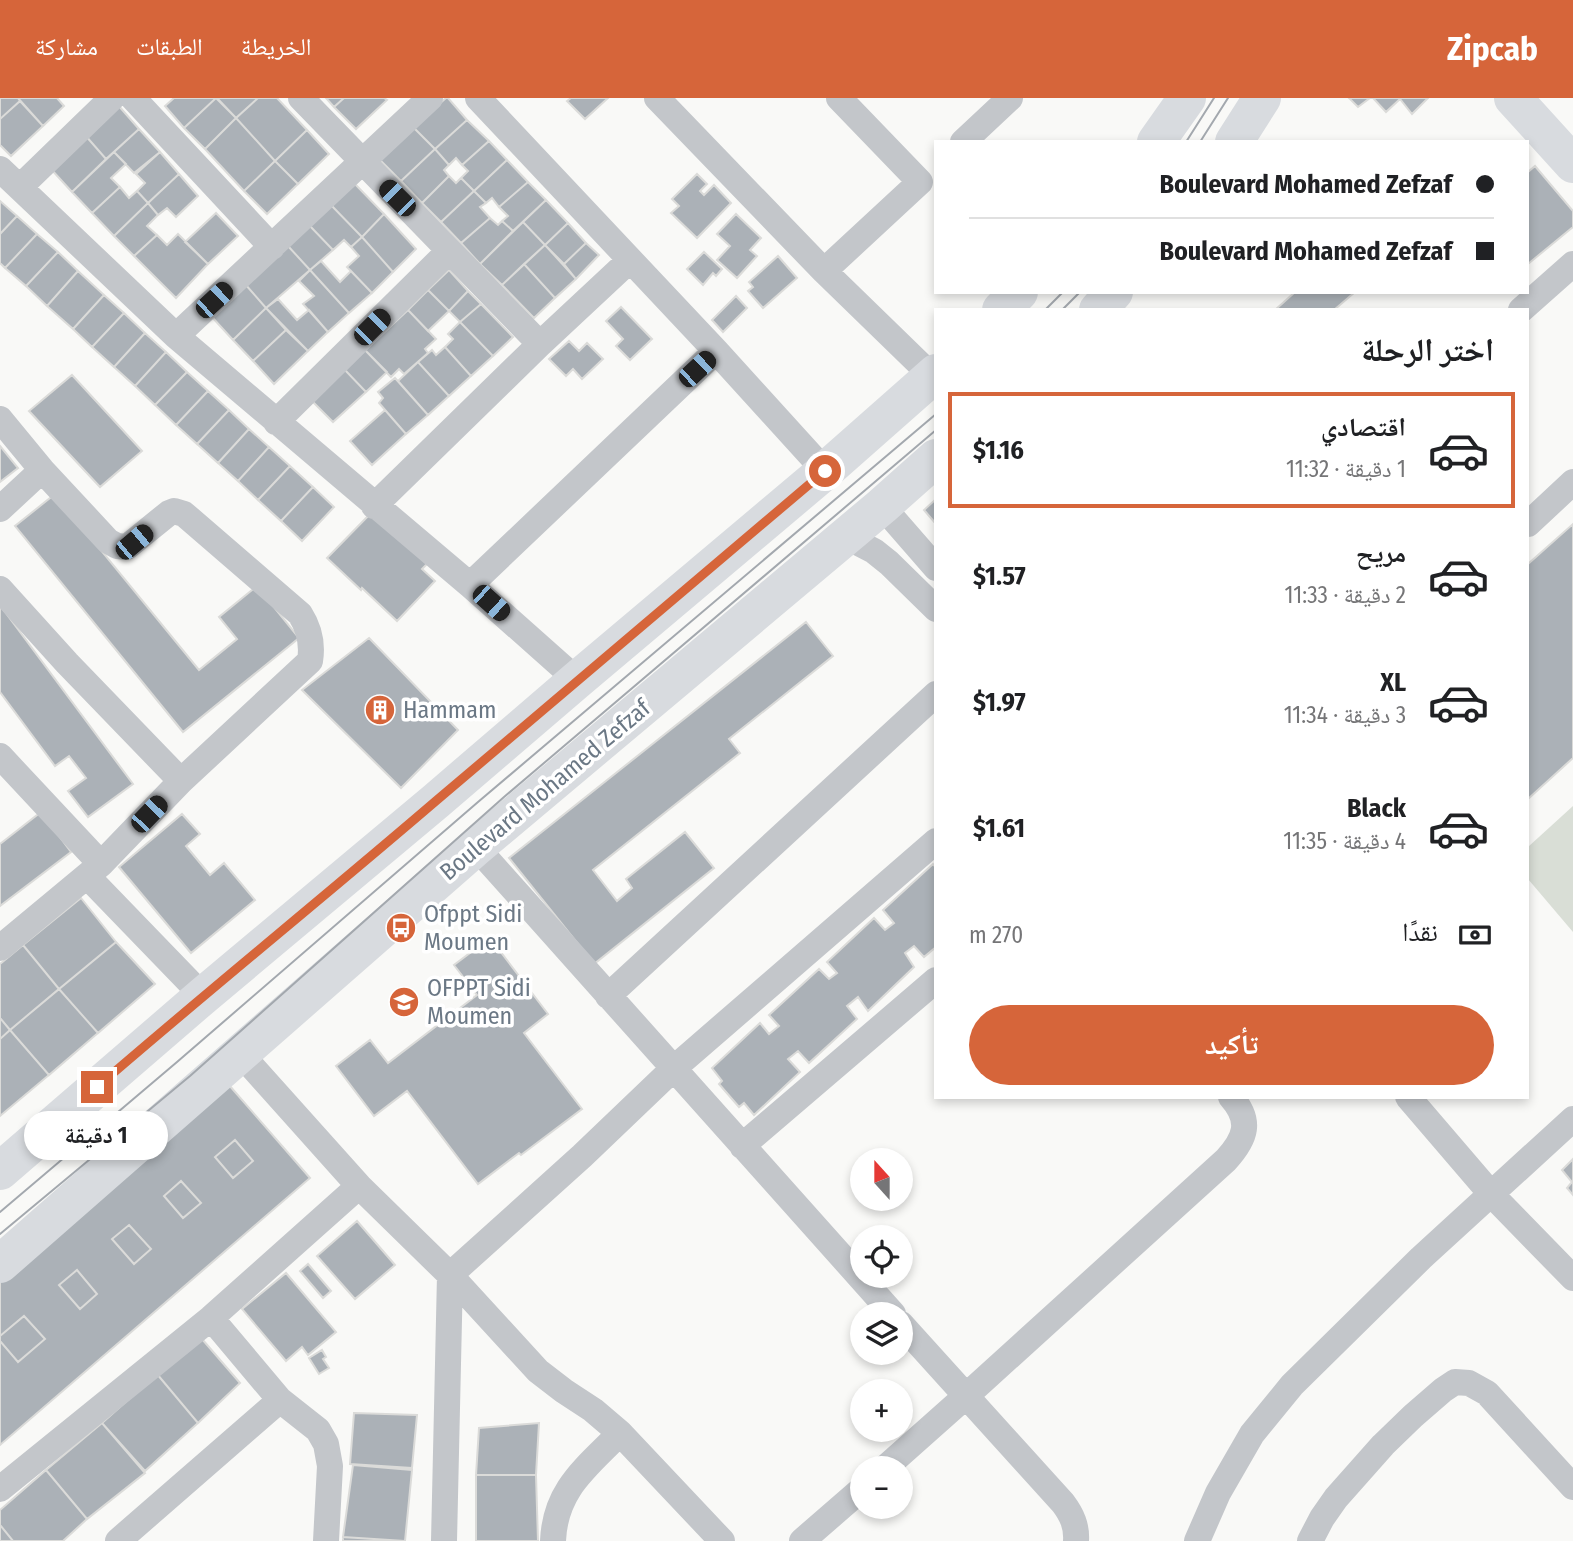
<!DOCTYPE html>
<html lang="ar">
<head>
<meta charset="utf-8">
<style>
  :root { --surface:#fff; --page:#f2f2f2; --text:#202124; --muted:#757577; --line:#e0e0e0; --accent:#d6653a }
  body { margin:0; font-family:"Fira Sans Condensed","Noto Naskh Arabic",sans-serif; background:var(--page); color:var(--text); direction:rtl; height:100vh; display:flex; flex-direction:column; font-size:26px; white-space:nowrap }
  * { box-sizing:border-box; margin:0 }
  p { font-size:23px; color:var(--muted) }
  .icon { flex:none; width:38px; height:38px; fill:none; stroke:currentColor; stroke-width:2; stroke-linecap:round; stroke-linejoin:round }
  .map { position:relative; flex:1; overflow:hidden; direction:ltr }
  .sheet { position:absolute; left:934px; top:210px; width:595px; height:791px; display:flex; flex-direction:column; background:var(--surface); border-radius:0px; box-shadow:0 4px 10px #0003; direction:rtl }
  .sheet>* { flex:none }
  .guide { position:absolute; left:934px; top:42px; width:595px; height:154px; border-radius:0px; box-shadow:0 4px 10px #0003; direction:rtl; display:grid; align-content:center; height:154px; padding:0 35px; background:var(--surface) }
  .needle { width:46px; rotate:339deg }
  .buttons { position:absolute; left:850px; top:1050px; display:grid; gap:14px }
  .buttons a { display:grid; place-items:center; width:63px; height:63px; border-radius:50%; background:var(--surface); box-shadow:0 4px 10px #0003; font-size:35px }
  .end { position:absolute; width:32px; height:32px; margin:-16px; border:9px solid #d6653a; background:#fff; box-shadow:0 0 0 4px #fff }
  .from { border-radius:50% }
  .bubble { position:absolute; height:49px; border-radius:24px; background:var(--surface); box-shadow:0 4px 10px #0003; font-size:23px; font-weight:700; line-height:49px; text-align:center; direction:rtl }
  .car { position:absolute; width:21px; height:42px; margin:-21px -10px; border-radius:9px; box-shadow:0 0 5px 2px #0007; background:linear-gradient(#222 24%,#8ab4d8 0 40%,#222 0 76%,#8ab4d8 0 86%,#222 0) }
  .guide b { display:flex; align-items:center; gap:24px; height:66px; font-size:26px }
  .guide b+b { border-top:2px solid var(--line) }
  .guide i { width:18px; height:18px; background:var(--text) }
  ul { padding:0; list-style:none }
  li { display:flex; align-items:center; gap:21px; height:116px; margin:0 14px 10px; padding:0 21px; border:4px solid transparent; border-radius:0px }
  li div { flex:1 }
  li b { display:block; font-size:26px }
  li em { font-style:normal; font-weight:700 }
  li.current { border-color:var(--accent) }
  li>.icon { width:63px; height:63px; stroke-width:1.5 }
  h2 { padding:0 35px; font-size:32px; line-height:84px }
  .pay { display:flex; align-items:center; gap:18px; height:77px; padding:0 35px; font-size:26px }
  .pay p { margin-inline-start:auto }
  .action { display:flex; gap:14px; margin-top:auto; padding:14px 35px }
  .action a { flex:1; height:80px; border-radius:42px; background:var(--accent); color:#fff; font-size:28px; font-weight:700; line-height:80px; text-align:center }
  header { display:flex; align-items:center; gap:42px; box-sizing:border-box; height:98px; padding:0 35px; background:var(--accent); color:#fff }
  header strong { font-size:33px }
  nav { display:flex; gap:38px; margin-inline-start:auto; font-size:24px }
  .map>svg:first-child { display:block }
</style>
</head>
<body>
<header>
<strong>Zipcab</strong>
<nav><a>الخريطة</a><a>الطبقات</a><a>مشاركة</a></nav>
</header>
<div class="map">
<svg width="1573" height="1443" viewBox="0 0 1573 1443">
  <rect width="100%" height="100%" fill="#f9f9f7"/>
  <!-- green -->
  <path fill="#d9ded6" d="M 1573,708 L 1573,834 L 1528,781 L 1528,749 Z"/>
  <!-- building -->
  <path fill="#abb1b7" stroke="#dbdbd9" stroke-width="2" fill-rule="evenodd" d="M 0,0 L 18,0 L 20,3 L 0,21 Z
    M 18,0 L 57,0 L 64,8 L 43,28 Z
    M 174,0 L 216,0 L 184,30 L 165,8 Z
    M 216,0 L 236,20 L 205,51 L 184,30 Z
    M 217,0 L 258,0 L 236,20 Z
    M 258,0 L 277,0 L 307,32 L 275,63 L 236,20 Z
    M 326,0 L 344,0 L 334,9 Z
    M 344,0 L 384,0 L 387,2 L 356,31 L 334,9 Z
    M 446,0 L 448,0 L 467,22 L 435,51 L 413,29 Z
    M 571,0 L 608,0 L 585,21 L 567,3 Z
    M 1349,0 L 1370,0 L 1358,9 Z
    M 1373,0 L 1428,0 L 1412,16 L 1400,1 L 1386,14 Z
    M 20,3 L 43,28 L 11,58 L 0,47 L 0,21 Z
    M 118,7 L 139,31 L 106,61 L 85,37 Z
    M 236,20 L 275,63 L 244,93 L 205,51 Z
    M 467,22 L 489,43 L 462,67 L 456,60 L 449,67 L 435,51 Z
    M 413,29 L 435,51 L 401,83 L 379,61 Z
    M 139,31 L 160,54 L 134,75 L 114,54 Z
    M 307,32 L 329,56 L 298,86 L 275,63 Z
    M 85,37 L 106,61 L 72,94 L 50,70 Z
    M 489,43 L 507,62 L 474,93 L 461,80 L 468,73 L 462,67 Z
    M 435,51 L 449,67 L 444,72 L 449,78 L 422,105 L 401,83 Z
    M 114,54 L 126,66 L 111,80 L 120,89 L 92,115 L 72,94 Z
    M 160,54 L 179,76 L 148,105 L 137,93 L 145,85 L 136,76 Z
    M 507,62 L 528,84 L 499,109 L 492,100 L 486,105 L 474,93 Z
    M 275,63 L 298,86 L 267,116 L 244,93 Z
    M 1535,68 L 1573,113 L 1573,129 L 1528,166 L 1528,74 Z
    M 179,76 L 198,98 L 176,119 L 167,110 L 158,117 L 148,105 Z
    M 697,76 L 707,86 L 700,93 L 704,97 L 714,87 L 731,105 L 697,140 L 671,115 L 679,108 L 672,101 Z
    M 449,78 L 456,85 L 461,80 L 474,93 L 441,124 L 422,105 Z
    M 528,84 L 546,102 L 513,133 L 502,123 L 508,118 L 499,109 Z
    M 354,85 L 384,116 L 362,139 L 330,106 Z
    M 120,89 L 129,100 L 137,93 L 148,105 L 114,138 L 92,115 Z
    M 474,93 L 486,105 L 480,109 L 490,120 L 461,145 L 441,124 Z
    M 546,102 L 568,125 L 545,147 L 523,124 Z
    M 0,103 L 17,118 L 0,136 Z
    M 148,105 L 158,117 L 147,128 L 157,137 L 134,158 L 114,138 Z
    M 330,106 L 362,139 L 351,149 L 344,142 L 333,152 L 309,127 Z
    M 216,115 L 238,138 L 208,166 L 185,144 Z
    M 384,116 L 416,151 L 393,174 L 362,139 Z
    M 736,116 L 761,140 L 750,152 L 757,158 L 737,180 L 717,162 L 730,148 L 717,136 Z
    M 17,118 L 37,136 L 5,170 L 0,165 L 0,136 Z
    M 490,120 L 498,127 L 502,123 L 513,133 L 480,166 L 461,145 Z
    M 523,124 L 545,147 L 502,187 L 480,166 Z
    M 568,125 L 586,145 L 564,166 L 545,147 Z
    M 309,127 L 333,152 L 310,172 L 288,148 Z
    M 37,136 L 58,154 L 26,188 L 5,170 Z
    M 178,136 L 208,166 L 176,200 L 134,158 L 157,137 L 167,147 Z
    M 362,139 L 393,174 L 372,195 L 347,169 L 359,158 L 351,149 Z
    M 586,145 L 599,157 L 576,181 L 564,166 Z
    M 545,147 L 576,181 L 555,200 L 524,166 Z
    M 288,148 L 310,172 L 266,210 L 245,186 Z
    M 58,154 L 78,173 L 47,208 L 26,188 Z
    M 704,154 L 722,171 L 716,178 L 713,175 L 703,187 L 687,171 Z
    M 778,158 L 797,180 L 763,210 L 748,193 L 753,189 L 749,184 Z
    M 321,163 L 340,184 L 351,173 L 372,195 L 349,215 L 310,172 Z
    M 524,166 L 555,200 L 534,220 L 502,187 Z
    M 310,172 L 349,215 L 328,234 L 303,206 L 314,198 L 299,183 Z
    M 449,172 L 468,193 L 449,213 L 428,192 Z
    M 78,173 L 104,197 L 73,231 L 47,208 Z
    M 245,186 L 266,210 L 233,242 L 211,218 Z
    M 428,192 L 449,213 L 428,233 L 408,212 Z
    M 468,193 L 481,206 L 460,224 L 449,213 Z
    M 1295,194 L 1355,194 L 1334,212 L 1275,212 Z
    M 104,197 L 124,215 L 92,249 L 73,231 Z
    M 736,198 L 747,210 L 723,234 L 712,222 Z
    M 278,201 L 297,222 L 309,212 L 328,234 L 308,253 L 266,210 Z
    M 481,206 L 513,239 L 493,258 L 460,224 Z
    M 621,209 L 652,241 L 630,262 L 616,248 L 623,241 L 606,223 Z
    M 266,210 L 286,232 L 253,263 L 233,242 Z
    M 408,212 L 436,241 L 425,251 L 428,255 L 404,276 L 399,271 L 391,279 L 365,252 Z
    M 124,215 L 145,235 L 114,269 L 92,249 Z
    M 460,224 L 493,258 L 471,278 L 445,249 L 453,241 L 448,236 Z
    M 286,232 L 308,253 L 274,286 L 253,263 Z
    M 145,235 L 166,254 L 135,288 L 114,269 Z
    M 569,243 L 579,253 L 587,245 L 603,261 L 582,281 L 573,271 L 566,278 L 549,261 Z
    M 445,249 L 471,278 L 449,298 L 418,264 L 432,252 L 436,257 Z
    M 365,252 L 387,274 L 366,294 L 345,272 Z
    M 166,254 L 187,274 L 155,307 L 135,288 Z
    M 418,264 L 449,298 L 428,317 L 398,283 Z
    M 345,272 L 366,294 L 333,324 L 312,303 Z
    M 187,274 L 208,293 L 176,327 L 155,307 Z
    M 72,277 L 142,353 L 100,389 L 29,313 Z
    M 395,280 L 428,317 L 406,336 L 379,305 L 383,300 L 378,294 Z
    M 208,293 L 229,312 L 197,346 L 176,327 Z
    M 229,312 L 249,331 L 218,365 L 197,346 Z
    M 385,312 L 406,336 L 372,367 L 350,343 Z
    M 249,331 L 269,349 L 238,383 L 218,365 Z
    M 0,348 L 18,370 L 0,384 Z
    M 269,349 L 290,368 L 258,402 L 238,383 Z
    M 290,368 L 313,389 L 281,423 L 258,402 Z
    M 313,389 L 334,409 L 302,443 L 281,423 Z
    M 55,396 L 199,572 L 237,541 L 219,519 L 257,488 L 299,540 L 183,634 L 15,428 Z
    M 936,401 L 936,426 L 924,412 Z
    M 372,414 L 427,466 L 422,471 L 435,483 L 397,523 L 362,490 L 361,492 L 327,460 Z
    M 1573,426 L 1573,660 L 1528,701 L 1528,466 Z
    M 0,507 L 133,686 L 88,719 L 68,693 L 86,680 L 69,658 L 55,668 L 0,594 Z
    M 806,524 L 833,558 L 729,641 L 740,655 L 593,772 L 617,803 L 632,790 L 626,781 L 685,734 L 714,770 L 594,866 L 509,760 Z
    M 369,540 L 458,632 L 401,690 L 302,592 Z
    M 41,714 L 71,754 L 0,808 L 0,746 Z
    M 182,716 L 200,736 L 186,748 L 210,777 L 224,765 L 255,802 L 191,855 L 119,769 Z
    M 933,766 L 936,770 L 936,849 L 924,859 L 914,848 L 905,855 L 914,869 L 868,913 L 858,899 L 847,908 L 857,921 L 809,965 L 798,953 L 788,961 L 800,974 L 754,1017 L 744,1005 L 739,1009 L 719,986 L 722,983 L 712,970 L 760,925 L 769,936 L 779,928 L 769,917 L 819,871 L 829,881 L 837,875 L 827,864 L 874,820 L 885,832 L 894,825 L 883,812 Z
    M 81,800 L 116,844 L 59,891 L 23,847 Z
    M 490,840 L 548,916 L 524,935 L 582,1011 L 521,1057 L 519,1055 L 478,1086 L 407,993 L 374,1018 L 336,968 L 370,942 L 388,965 L 477,897 L 454,867 Z
    M 116,844 L 155,886 L 98,935 L 59,891 Z
    M 23,847 L 59,891 L 10,932 L 0,920 L 0,866 Z
    M 59,891 L 98,935 L 49,977 L 10,932 Z
    M 0,920 L 10,932 L 0,941 Z
    M 10,932 L 49,977 L 0,1018 L 0,941 Z
    M 229,987 L 310,1080 L 0,1347 L 0,1243 L 18,1264 L 45,1241 L 24,1218 L 0,1238 L 0,1183 ZM 235,1042 L 253,1063 L 233,1080 L 215,1059 ZM 181,1083 L 201,1105 L 183,1120 L 164,1098 ZM 129,1127 L 151,1151 L 134,1166 L 112,1141 ZM 77,1172 L 97,1196 L 80,1211 L 59,1187 Z
    M 235,1042 L 253,1063 L 233,1080 L 215,1059 Z
    M 1573,1061 L 1573,1097 L 1567,1090 L 1572,1084 L 1562,1072 Z
    M 181,1083 L 201,1105 L 183,1120 L 164,1098 Z
    M 357,1123 L 395,1167 L 355,1201 L 317,1158 Z
    M 129,1127 L 151,1151 L 134,1166 L 112,1141 Z
    M 308,1166 L 331,1193 L 323,1200 L 300,1173 Z
    M 77,1172 L 97,1196 L 80,1211 L 59,1187 Z
    M 286,1175 L 336,1234 L 308,1257 L 302,1249 L 286,1263 L 242,1211 Z
    M 24,1218 L 45,1241 L 18,1264 L 0,1243 L 0,1238 Z
    M 202,1241 L 240,1285 L 198,1325 L 157,1276 Z
    M 322,1252 L 326,1259 L 323,1261 L 329,1270 L 319,1276 L 309,1260 Z
    M 157,1276 L 198,1325 L 145,1373 L 102,1325 Z
    M 354,1315 L 417,1317 L 412,1370 L 350,1366 Z
    M 102,1325 L 145,1375 L 87,1421 L 46,1372 Z
    M 539,1325 L 536,1377 L 476,1377 L 479,1330 Z
    M 353,1367 L 412,1372 L 405,1443 L 343,1439 Z
    M 46,1372 L 87,1421 L 63,1443 L 13,1443 L 0,1427 L 0,1412 Z
    M 476,1377 L 536,1377 L 538,1443 L 476,1443 Z
    M 0,1427 L 13,1443 L 0,1443 Z
    M 343,1439 L 405,1443 L 343,1443 Z"/>
  <g fill="none" stroke-linecap="round" stroke-linejoin="round">
    <!-- street -->
    <path stroke="#c3c6ca" stroke-width="26" d="M 133,0 L 272,149
      M 301,0 L 540,246
      M 478,0 L 716,253 L 825,373
      M 657,0 L 824,173 L 932,278
      M 963,44 L 1010,0
      M 0,71 L 176,238 L 470,487 L 577,582
      M 20,89 L 112,0
      M 824,173 L 920,84 L 839,0
      M 1521,212 L 1573,166
      M 176,238 L 430,0
      M 0,321 L 42,372 L 108,443 L 117,448 L 127,449 L 169,415 L 174,413 L 184,416 L 300,516 C 309,530 313,545 310,563 L 181,683 L 101,766 L 0,850
      M 276,324 L 449,153
      M 374,408 L 540,246 L 630,162
      M 882,408 L 936,470
      M 0,411 L 42,372
      M 1528,426 L 1573,384
      M 845,438 L 874,453 L 889,465 L 936,511
      M 470,487 L 716,253
      M 0,491 L 67,565 L 181,683
      M 0,658 L 101,766
      M 476,749 L 893,1216
      M 87,778 L 203,898
      M 608,898 L 936,596
      M 240,955 L 359,1088 L 450,1177 L 538,1273 L 564,1293 L 593,1312 L 620,1335 L 722,1443
      M 1408,999 L 1492,1097 L 1573,1180
      M 742,1048 L 936,882
      M 211,1220 L 280,1302 L 318,1332 L 326,1346 L 330,1368 L 326,1443
      M 901,1226 L 1063,1405 C 1072,1417 1077,1428 1076,1443
      M 885,1370 L 966,1298 L 1226,1062 C 1246,1040 1252,1023 1231,999
      M 0,1391 L 211,1220 L 359,1088
      M 118,1443 L 280,1302
      M 444,1443 L 450,1177 L 582,1058 L 673,971 L 936,743
      M 553,1443 C 555,1391 587,1369 620,1335
      M 802,1443 L 863,1390
      M 1197,1443 L 1218,1395 L 1252,1336 L 1292,1287 L 1421,1160 L 1573,1021
      M 1310,1443 L 1322,1420 L 1336,1400 L 1383,1347 L 1413,1318 L 1443,1292 L 1455,1284 L 1469,1285 L 1487,1295 L 1573,1389"/>
    <!-- secondary -->
    <path stroke="#d8dbdf" stroke-width="38" d="M 1513,0 L 1573,66"/>
    <!-- primary -->
    <path stroke="#d8dbdf" stroke-width="38" d="M 1156,44 L 1187,0
      M 1234,44 L 1262,0
      M 1001,212 L 1019,194
      M 1098,212 L 1114,194
      M 0,1073 L 203,898 L 436,703 L 577,582 L 825,373 L 936,275
      M 0,1166 L 476,749 L 882,408 L 936,360"/>
    <!-- tram -->
    <path stroke="#a3a8ae" stroke-width="2" d="M 1186,44 L 1214,0
      M 1200,44 L 1228,0
      M 1045,212 L 1063,194
      M 1062,212 L 1080,194
      M 0,1114 L 177,964 L 478,704 L 936,316
      M 0,1136 L 190,978 L 504,699 L 936,332"/>
  </g>
  <g fill="none" stroke-linecap="round" stroke-linejoin="round">
    <!-- route -->
    <path stroke="#d6653a" stroke-width="9" d="M 97,989 C 209,892 324,799 437,702 C 566,592 695,482 825,373"/>
  </g>
  <!-- icons -->
  <defs>
    <g id="building-disc" transform="scale(1.575)"><circle r="9.5" fill="#d6653a" stroke="#fff"/><path d="M-4-6H4V6H1V3H-1V6H-4ZM-2.5-4.3h1.7v1.8h-1.7ZM.8-4.3h1.7v1.8H.8ZM-2.5-1h1.7V.8h-1.7ZM.8-1h1.7V.8H.8Z" fill="#fff"/></g>
    <g id="bus-disc" transform="scale(1.575)"><circle r="9.5" fill="#d6653a" stroke="#fff"/><path d="M-5-6H5V4H4V6H2V4H-2V6H-4V4H-5ZM-3.5-4V0h7V-4ZM-3.5 1.2v1.5H-2V1.2ZM2 1.2v1.5H3.5V1.2Z" fill="#fff"/></g>
    <g id="university-disc" transform="scale(1.575)"><circle r="9.5" fill="#d6653a" stroke="#fff"/><path d="M0-5L7-2L0 1L-7-2ZM-4 1L0 2.5L4 1V4Q0 6-4 4Z" fill="#fff"/></g>
  </defs>
  <g fill-rule="evenodd">
    <use href="#building-disc" x="380" y="612"/>
    <use href="#bus-disc" x="401" y="830"/>
    <use href="#university-disc" x="404" y="904"/>
  </g>
  <g text-anchor="middle" stroke-width="7" stroke-linejoin="round" paint-order="stroke">
    <!-- poi labels -->
    <g font-size="24" fill="#6b7885" stroke="#fff" text-anchor="start">
      <text x="403" y="620">Hammam</text>
      <text x="424" y="824">Ofppt Sidi<tspan x="424" dy="28">Moumen</tspan></text>
      <text x="427" y="898">OFPPT Sidi<tspan x="427" dy="28">Moumen</tspan></text>
    </g>
    <!-- street labels -->
    <g font-size="24" fill="#6b7885" stroke="#fff">
      <text transform="translate(545 692) rotate(-40)" y="8">Boulevard Mohamed Zefzaf</text>
    </g>
  </g>
</svg>
<div class="buttons">
<a><svg class="needle" viewBox="-14 -14 28 28"><path d="M0-13l5 13h-10z" fill="#e53935"/><path d="M0 13l5-13h-10z" fill="#757577"/></svg></a>
<a><svg class="icon" aria-label="locate" viewBox="0 0 24 24"><circle cx="12" cy="12" r="6"/><path d="M12 2v4M12 18v4M2 12h4M18 12h4"/></svg></a>
<a><svg class="icon" aria-label="layers" viewBox="0 0 24 24"><path d="M12 4l9 5-9 5-9-5zM3 14l9 5 9-5"/></svg></a>
<a>+</a>
<a>−</a>
</div>
<i class="end from" style="left:825px;top:373px"></i>
<i class="end" style="left:97px;top:989px"></i>
<div class="bubble" style="left:24px;top:1013px;width:144px">1 دقيقة</div>
<i class="car" style="left:397px;top:100px;rotate:315deg"></i>
<i class="car" style="left:214px;top:202px;rotate:47deg"></i>
<i class="car" style="left:372px;top:229px;rotate:45deg"></i>
<i class="car" style="left:697px;top:271px;rotate:47deg"></i>
<i class="car" style="left:134px;top:444px;rotate:50deg"></i>
<i class="car" style="left:491px;top:505px;rotate:132deg"></i>
<i class="car" style="left:149px;top:716px;rotate:44deg"></i>
<div class="guide">
<b><i class="from"></i>Boulevard Mohamed Zefzaf</b>
<b><i></i>Boulevard Mohamed Zefzaf</b>
</div>
<section class="sheet">
<h2>اختر الرحلة</h2>
<ul>
<li class="current"><svg class="icon" aria-label="car" viewBox="0 0 24 24"><path d="M5 17H2v-5l4-1 3-4h7l3 4 3 1v5h-3M9 17h6M6 11h13"/><circle cx="7" cy="17" r="2"/><circle cx="17" cy="17" r="2"/></svg><div><b>اقتصادي</b><p>1 دقيقة · 11:32</p></div><em>$1.16</em></li>
<li><svg class="icon" aria-label="car" viewBox="0 0 24 24"><path d="M5 17H2v-5l4-1 3-4h7l3 4 3 1v5h-3M9 17h6M6 11h13"/><circle cx="7" cy="17" r="2"/><circle cx="17" cy="17" r="2"/></svg><div><b>مريح</b><p>2 دقيقة · 11:33</p></div><em>$1.57</em></li>
<li><svg class="icon" aria-label="car" viewBox="0 0 24 24"><path d="M5 17H2v-5l4-1 3-4h7l3 4 3 1v5h-3M9 17h6M6 11h13"/><circle cx="7" cy="17" r="2"/><circle cx="17" cy="17" r="2"/></svg><div><b>XL</b><p>3 دقيقة · 11:34</p></div><em>$1.97</em></li>
<li><svg class="icon" aria-label="car" viewBox="0 0 24 24"><path d="M5 17H2v-5l4-1 3-4h7l3 4 3 1v5h-3M9 17h6M6 11h13"/><circle cx="7" cy="17" r="2"/><circle cx="17" cy="17" r="2"/></svg><div><b>Black</b><p>4 دقيقة · 11:35</p></div><em>$1.61</em></li>
</ul>
<div class="pay"><svg class="icon" aria-label="cash" viewBox="0 0 24 24"><path d="M3 7h18v10H3z"/><circle cx="12" cy="12" r="2"/></svg>نقدًا<p>270 m</p></div>
<div class="action"><a>تأكيد</a></div>
</section>
</div>
</body>
</html>
